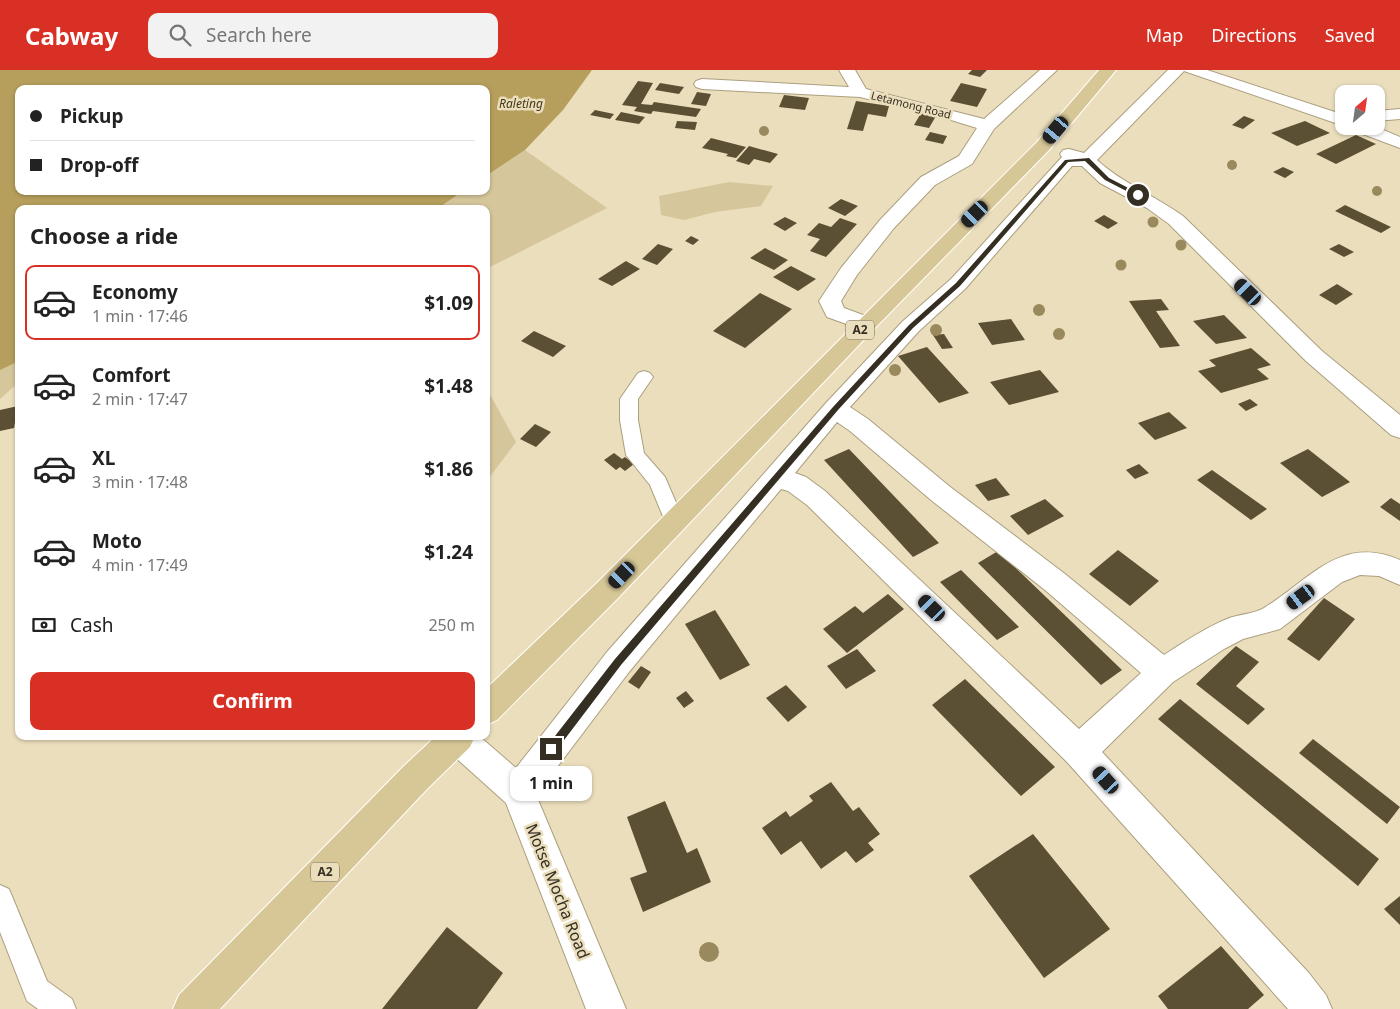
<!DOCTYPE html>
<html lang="en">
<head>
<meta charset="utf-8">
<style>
  :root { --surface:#fff; --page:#f2f2f2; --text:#222; --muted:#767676; --line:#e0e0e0; --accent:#d93025 }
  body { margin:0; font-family:"Noto Sans",sans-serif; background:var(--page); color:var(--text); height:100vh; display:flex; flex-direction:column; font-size:19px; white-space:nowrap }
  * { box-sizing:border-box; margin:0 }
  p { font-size:16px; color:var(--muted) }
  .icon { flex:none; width:28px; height:28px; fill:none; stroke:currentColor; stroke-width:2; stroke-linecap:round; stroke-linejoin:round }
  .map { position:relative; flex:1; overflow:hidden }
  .drawer { position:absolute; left:15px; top:135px; width:475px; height:535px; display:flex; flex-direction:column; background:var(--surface); border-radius:10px; box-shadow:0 1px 4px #0004 }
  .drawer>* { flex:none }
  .top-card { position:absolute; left:15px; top:15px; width:475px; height:110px; border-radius:10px; box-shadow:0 1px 4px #0004; display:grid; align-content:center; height:110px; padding:0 15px; background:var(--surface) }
  .needle { width:32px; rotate:29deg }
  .controls { position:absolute; left:1335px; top:15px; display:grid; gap:10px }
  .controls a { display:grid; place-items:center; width:50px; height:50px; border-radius:10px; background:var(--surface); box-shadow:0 1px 4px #0004; font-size:25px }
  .end { position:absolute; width:22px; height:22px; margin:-11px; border:6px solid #342f22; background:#fff; box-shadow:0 0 0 2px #fff }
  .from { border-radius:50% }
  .bubble { position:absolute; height:35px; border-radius:10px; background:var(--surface); box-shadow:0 1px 4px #0004; font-size:16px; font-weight:700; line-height:35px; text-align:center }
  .car { position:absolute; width:15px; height:30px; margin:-15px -8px; border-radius:6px; box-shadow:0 0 4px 1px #0007; background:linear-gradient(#222 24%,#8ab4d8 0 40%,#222 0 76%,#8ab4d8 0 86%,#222 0) }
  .top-card b { display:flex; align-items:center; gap:18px; height:48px; font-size:19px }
  .top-card b+b { border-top:1px solid var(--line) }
  .top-card i { width:12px; height:12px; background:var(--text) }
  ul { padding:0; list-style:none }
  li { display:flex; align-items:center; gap:15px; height:75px; margin:0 10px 8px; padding:0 5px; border:2px solid transparent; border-radius:10px }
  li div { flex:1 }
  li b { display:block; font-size:19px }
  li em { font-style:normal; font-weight:700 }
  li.on { border-color:var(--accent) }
  li>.icon { width:45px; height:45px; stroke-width:1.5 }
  h2 { padding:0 15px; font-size:22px; line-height:60px }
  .pay { display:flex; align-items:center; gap:12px; height:55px; padding:0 15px; font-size:19px }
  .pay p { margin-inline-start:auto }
  .cta { display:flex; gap:10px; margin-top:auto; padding:10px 15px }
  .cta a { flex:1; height:58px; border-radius:10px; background:var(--accent); color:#fff; font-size:20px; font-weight:700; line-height:58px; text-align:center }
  header { display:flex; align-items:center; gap:30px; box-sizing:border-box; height:70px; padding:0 25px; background:var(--accent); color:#fff }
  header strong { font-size:24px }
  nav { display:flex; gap:28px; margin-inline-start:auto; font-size:18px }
  .search { width:350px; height:45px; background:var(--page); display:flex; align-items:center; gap:12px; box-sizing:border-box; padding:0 18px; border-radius:10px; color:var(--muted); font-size:19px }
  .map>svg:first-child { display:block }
</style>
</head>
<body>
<header>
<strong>Cabway</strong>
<div class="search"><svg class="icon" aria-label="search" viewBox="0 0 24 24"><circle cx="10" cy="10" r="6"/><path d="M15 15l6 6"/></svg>Search here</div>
<nav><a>Map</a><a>Directions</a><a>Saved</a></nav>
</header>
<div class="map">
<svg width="1400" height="939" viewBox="0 0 1400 939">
  <rect width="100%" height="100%" fill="#ebdebc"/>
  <!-- green -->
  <path fill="#d6c69b" d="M 525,80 L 607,138 L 486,199 L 486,139 L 437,139 L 463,121 L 486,121 L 486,106 Z
    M 729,112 L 773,116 L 761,136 L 715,142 L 684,150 L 661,145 L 659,126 Z
    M 19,181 L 19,312 L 0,329 L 0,185 Z
    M 486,317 L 516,372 L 486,412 Z"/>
  <!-- water -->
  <path fill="#b69e5c" d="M 0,0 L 592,0 L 563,40 L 525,80 L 486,106 L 486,19 L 19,19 L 19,121 L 463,121 L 437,139 L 19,139 L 19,291 L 0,300 Z"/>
  <!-- building -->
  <path fill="#5b5033" d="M 972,0 L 987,0 L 980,7 L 968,4 Z
    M 638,11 L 653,13 L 641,34 L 652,35 L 654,32 L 701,39 L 696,47 L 653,41 L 651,44 L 634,41 L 637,37 L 622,35 Z
    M 660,13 L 684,17 L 679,24 L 655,20 Z
    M 961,13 L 987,19 L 977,37 L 950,31 Z
    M 697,22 L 711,24 L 706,36 L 691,34 Z
    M 784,25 L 809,28 L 805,40 L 779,37 Z
    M 856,31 L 889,36 L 886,47 L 868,44 L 863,61 L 847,59 Z
    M 595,40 L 614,44 L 610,49 L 590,45 Z
    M 621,42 L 645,47 L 639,54 L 615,50 Z
    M 921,43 L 936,46 L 929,58 L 914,55 Z
    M 1244,46 L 1255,50 L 1243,59 L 1232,55 Z
    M 677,51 L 697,52 L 695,60 L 675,58 Z
    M 1305,51 L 1330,63 L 1297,76 L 1271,63 Z
    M 930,62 L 947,66 L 943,74 L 925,70 Z
    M 1356,65 L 1376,74 L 1336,94 L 1316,84 Z
    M 711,68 L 746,77 L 736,88 L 726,86 L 728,84 L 702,78 Z
    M 749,76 L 778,84 L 770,93 L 754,89 L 749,95 L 736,91 Z
    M 1283,97 L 1294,102 L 1285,108 L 1273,102 Z
    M 841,129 L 858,136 L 845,146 L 828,138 Z
    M 1345,135 L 1391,157 L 1381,163 L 1335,141 Z
    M 1104,145 L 1118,153 L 1108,159 L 1094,151 Z
    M 785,147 L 797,153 L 785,161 L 773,154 Z
    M 840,148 L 857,154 L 826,187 L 810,181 L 820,169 L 807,165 L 819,153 L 831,157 Z
    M 691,166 L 699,170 L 693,175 L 685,171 Z
    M 658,174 L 673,179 L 657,195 L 642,189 Z
    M 1339,174 L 1354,182 L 1344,187 L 1329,179 Z
    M 765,178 L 788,190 L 774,200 L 750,188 Z
    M 626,191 L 640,199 L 612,216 L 598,209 Z
    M 791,196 L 816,209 L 798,221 L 773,207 Z
    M 1337,214 L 1353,224 L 1336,235 L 1319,225 Z
    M 760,223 L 792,239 L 745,278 L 713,261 Z
    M 1161,229 L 1169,240 L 1156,241 L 1180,276 L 1160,278 L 1129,231 Z
    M 1224,245 L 1247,268 L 1216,274 L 1193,251 Z
    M 1011,249 L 1025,270 L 992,275 L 978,253 Z
    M 534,261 L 566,276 L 553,287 L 521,271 Z
    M 944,264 L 953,278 L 942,279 L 933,265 Z
    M 927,277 L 969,323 L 939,333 L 898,286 Z
    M 1251,278 L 1271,295 L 1257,299 L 1269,309 L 1221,323 L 1198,301 L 1216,296 L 1209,290 Z
    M 1040,300 L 1059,322 L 1009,335 L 990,312 Z
    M 1250,329 L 1258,335 L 1246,341 L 1238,334 Z
    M 18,336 L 14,358 L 0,361 L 0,340 Z
    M 1169,342 L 1187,358 L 1155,370 L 1138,353 Z
    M 535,354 L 551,362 L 536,377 L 520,369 Z
    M 849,379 L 939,473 L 913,487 L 824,390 Z
    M 1308,379 L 1350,412 L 1322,427 L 1280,393 Z
    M 614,383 L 622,389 L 625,387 L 634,394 L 625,401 L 620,397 L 616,400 L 604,390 Z
    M 1139,394 L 1149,403 L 1135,409 L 1126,400 Z
    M 1212,400 L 1267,439 L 1251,450 L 1197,410 Z
    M 996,408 L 1010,425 L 988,431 L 975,415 Z
    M 1391,428 L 1400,434 L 1400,451 L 1380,437 Z
    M 1045,429 L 1064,446 L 1028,465 L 1010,446 Z
    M 1118,480 L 1159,511 L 1130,536 L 1089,504 Z
    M 998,481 L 1122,600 L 1101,615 L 978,493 Z
    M 961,500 L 1019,557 L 997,570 L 940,512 Z
    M 888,524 L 904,539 L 847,583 L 823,559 L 855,536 L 863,543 Z
    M 1324,528 L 1355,549 L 1319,591 L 1287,569 Z
    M 715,540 L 750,595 L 720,610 L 685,554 Z
    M 1236,576 L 1259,592 L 1236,616 L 1265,639 L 1248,655 L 1196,614 Z
    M 857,579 L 876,601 L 846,619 L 827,596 Z
    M 641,596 L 651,602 L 639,619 L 628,612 Z
    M 965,609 L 1055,697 L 1021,726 L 932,635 Z
    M 786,615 L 807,637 L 788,652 L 766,628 Z
    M 686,621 L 694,631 L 684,638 L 676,628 Z
    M 1180,629 L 1379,789 L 1358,816 L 1158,649 Z
    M 1313,669 L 1400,737 L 1387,754 L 1299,683 Z
    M 831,712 L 853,741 L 859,737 L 880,764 L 868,773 L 874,780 L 856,793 L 846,781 L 821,799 L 801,771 L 781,785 L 762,758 L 786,741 L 790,747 L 813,731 L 809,726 Z
    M 665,731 L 687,783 L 697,778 L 711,812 L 643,842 L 630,808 L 647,802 L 627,747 Z
    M 1033,764 L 1110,859 L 1044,908 L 969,806 Z
    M 1400,826 L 1400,855 L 1384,839 Z
    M 447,857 L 503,903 L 477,939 L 382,939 Z
    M 1221,876 L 1264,925 L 1248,939 L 1168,939 L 1158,926 Z"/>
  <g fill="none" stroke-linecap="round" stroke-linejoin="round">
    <!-- service casing -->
    <g stroke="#ab9f7f" stroke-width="2">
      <path id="service" d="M 644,301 L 650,303 L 653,307 L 638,329 L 638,350 L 644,383 L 665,407 L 684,451 L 681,456 L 674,459 L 667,456 L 650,415 L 626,385 L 620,350 L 620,329 L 638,303 Z
        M 0,815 L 9,819 L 47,911 L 72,929 L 76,939 L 38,939 L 27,931 L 0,862 Z"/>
    </g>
    <!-- minor casing -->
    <g stroke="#ab9f7f" stroke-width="2">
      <path id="minor" d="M 839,0 L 855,0 L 866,19 L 984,49 L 1040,0 L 1057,0 L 994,59 L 972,94 L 935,115 L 894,158 L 857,205 L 841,231 L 844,238 L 874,249 L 877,254 L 874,259 L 866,261 L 827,247 L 819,231 L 841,198 L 880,150 L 921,107 L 959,86 L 977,58 L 951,50 L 860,27 L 702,19 L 696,17 L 694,14 L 696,11 L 702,9 L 849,17 Z
        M 1168,0 L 1207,0 L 1344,45 L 1344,56 L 1184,1 L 1097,90 C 1122,113 1155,126 1183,146 L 1322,281 L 1400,345 L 1400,368 L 1391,365 L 1306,291 L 1169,154 L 1147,138 L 1100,113 L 1082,96 L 1072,96 L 965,219 L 919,261 L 850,337 L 868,349 L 949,416 L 1065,504 L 1164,585 C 1184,572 1205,558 1227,549 C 1239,544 1254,544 1264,538 C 1310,510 1340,464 1400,490 L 1400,515 L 1379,506 L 1360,505 L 1342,512 L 1280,559 L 1243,569 L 1224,579 L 1173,612 L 1102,682 L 1308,902 L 1326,925 L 1332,939 L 1288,939 L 1067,692 L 807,435 L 788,421 L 781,419 L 629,602 L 536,725 L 626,939 L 586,939 L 506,733 L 446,679 L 442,666 L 479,666 L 516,698 L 607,582 L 826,333 L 903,251 L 951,209 L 1062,87 L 1060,84 L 1063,80 L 1069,79 L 1084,83 ZM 837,352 L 850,361 L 931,430 L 1045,520 L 1141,603 L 1079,659 L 825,421 L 806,407 L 795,403 Z
        M 1400,39 L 1400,49 L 1376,51 L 1376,41 Z
        M 1350,56 L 1374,56 L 1400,67 L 1400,78 L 1352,60 Z"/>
    </g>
    <!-- primary casing -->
    <g stroke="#fff" stroke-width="2">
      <path id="primary" d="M 1099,0 L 1116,0 L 1049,80 L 874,259 L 619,527 L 497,650 L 486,655 L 486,619 L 599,511 L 1037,72 Z
        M 436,666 L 475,666 L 470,677 L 427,719 L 220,939 L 173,939 L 179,925 L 403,697 Z"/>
    </g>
    <!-- service -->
    <use href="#service" fill="#fff" fill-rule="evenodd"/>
    <!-- minor -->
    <use href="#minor" fill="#fff" fill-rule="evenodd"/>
    <!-- primary -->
    <use href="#primary" fill="#d7c797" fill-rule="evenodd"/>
  </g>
  <!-- trees -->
  <g fill="#99895d">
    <circle cx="764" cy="61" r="5"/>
    <circle cx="1232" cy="95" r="5"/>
    <circle cx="1377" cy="121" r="5"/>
    <circle cx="1153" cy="152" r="5.5"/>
    <circle cx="1181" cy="175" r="5.5"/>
    <circle cx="1121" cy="195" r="5.5"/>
    <circle cx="1039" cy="240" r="6"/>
    <circle cx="936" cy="260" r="6"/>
    <circle cx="1059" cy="264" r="6"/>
    <circle cx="895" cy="300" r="6"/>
    <circle cx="709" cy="882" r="10"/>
  </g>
  <!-- route -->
  <path fill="#342f22" d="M 1089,88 L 1109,108 L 1140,124 L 1140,126 L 1136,126 L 1105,110 L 1085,91 L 1068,92 L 960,216 L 913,258 L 838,340 L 621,595 L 555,682 L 548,682 L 548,675 L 615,589 L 833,337 L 909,255 L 956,213 L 1065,90 Z"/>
  <g text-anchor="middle" stroke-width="5" stroke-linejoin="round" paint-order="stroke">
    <!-- far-street labels -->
    <g font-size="11" fill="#342f22" stroke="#ebdebc">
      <text transform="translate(911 35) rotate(14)" y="4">Letamong Road</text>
    </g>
    <!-- far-water labels -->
    <g font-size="12" font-style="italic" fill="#413718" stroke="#ebdebc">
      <text x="521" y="38">Raleting</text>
    </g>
    <!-- shield labels -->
    <g fill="#ebdebc" stroke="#6b6450" stroke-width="1">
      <rect x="846" y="250.5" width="28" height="19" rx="4"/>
      <rect x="311" y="792.5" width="28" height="19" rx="4"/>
    </g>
    <g font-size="12" font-weight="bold" fill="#342f22">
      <text x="860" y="264">A2</text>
      <text x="325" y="806">A2</text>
    </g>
    <!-- near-street labels -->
    <g font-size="16" fill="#342f22" stroke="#ebdebc">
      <text transform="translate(558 821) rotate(68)" y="6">Motse Mocha Road</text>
    </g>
  </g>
</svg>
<div class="controls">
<a><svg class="needle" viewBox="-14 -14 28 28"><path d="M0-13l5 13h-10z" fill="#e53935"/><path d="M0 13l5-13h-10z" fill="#767676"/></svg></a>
</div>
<i class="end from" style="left:1138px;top:125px"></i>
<i class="end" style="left:551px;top:679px"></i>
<div class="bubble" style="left:510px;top:696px;width:82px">1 min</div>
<i class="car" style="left:1056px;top:60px;rotate:220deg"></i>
<i class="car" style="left:975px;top:144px;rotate:225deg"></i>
<i class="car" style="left:1248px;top:222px;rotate:314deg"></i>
<i class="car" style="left:622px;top:505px;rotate:224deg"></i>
<i class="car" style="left:1301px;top:527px;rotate:234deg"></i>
<i class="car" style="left:932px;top:538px;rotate:314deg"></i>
<i class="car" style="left:1106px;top:710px;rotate:318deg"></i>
<div class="top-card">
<b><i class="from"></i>Pickup</b>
<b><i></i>Drop-off</b>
</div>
<section class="drawer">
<h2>Choose a ride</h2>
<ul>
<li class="on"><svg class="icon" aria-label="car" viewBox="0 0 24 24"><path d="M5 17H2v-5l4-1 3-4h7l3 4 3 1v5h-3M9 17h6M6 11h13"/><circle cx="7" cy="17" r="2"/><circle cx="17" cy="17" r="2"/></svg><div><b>Economy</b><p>1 min · 17:46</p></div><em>$1.09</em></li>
<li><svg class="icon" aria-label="car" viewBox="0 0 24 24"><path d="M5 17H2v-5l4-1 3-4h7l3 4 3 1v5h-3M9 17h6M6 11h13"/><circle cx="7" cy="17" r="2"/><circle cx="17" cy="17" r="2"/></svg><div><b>Comfort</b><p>2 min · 17:47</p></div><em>$1.48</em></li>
<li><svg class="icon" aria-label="car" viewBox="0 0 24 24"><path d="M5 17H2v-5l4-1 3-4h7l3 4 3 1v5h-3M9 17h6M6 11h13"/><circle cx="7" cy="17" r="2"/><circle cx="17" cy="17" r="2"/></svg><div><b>XL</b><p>3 min · 17:48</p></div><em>$1.86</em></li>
<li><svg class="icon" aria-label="car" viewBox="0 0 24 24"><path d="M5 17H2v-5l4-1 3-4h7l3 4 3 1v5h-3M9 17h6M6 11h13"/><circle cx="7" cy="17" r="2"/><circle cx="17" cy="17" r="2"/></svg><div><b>Moto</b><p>4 min · 17:49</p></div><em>$1.24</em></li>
</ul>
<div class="pay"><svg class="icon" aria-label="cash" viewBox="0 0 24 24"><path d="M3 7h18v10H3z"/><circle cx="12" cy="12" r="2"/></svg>Cash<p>250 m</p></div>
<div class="cta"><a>Confirm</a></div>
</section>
</div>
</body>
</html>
